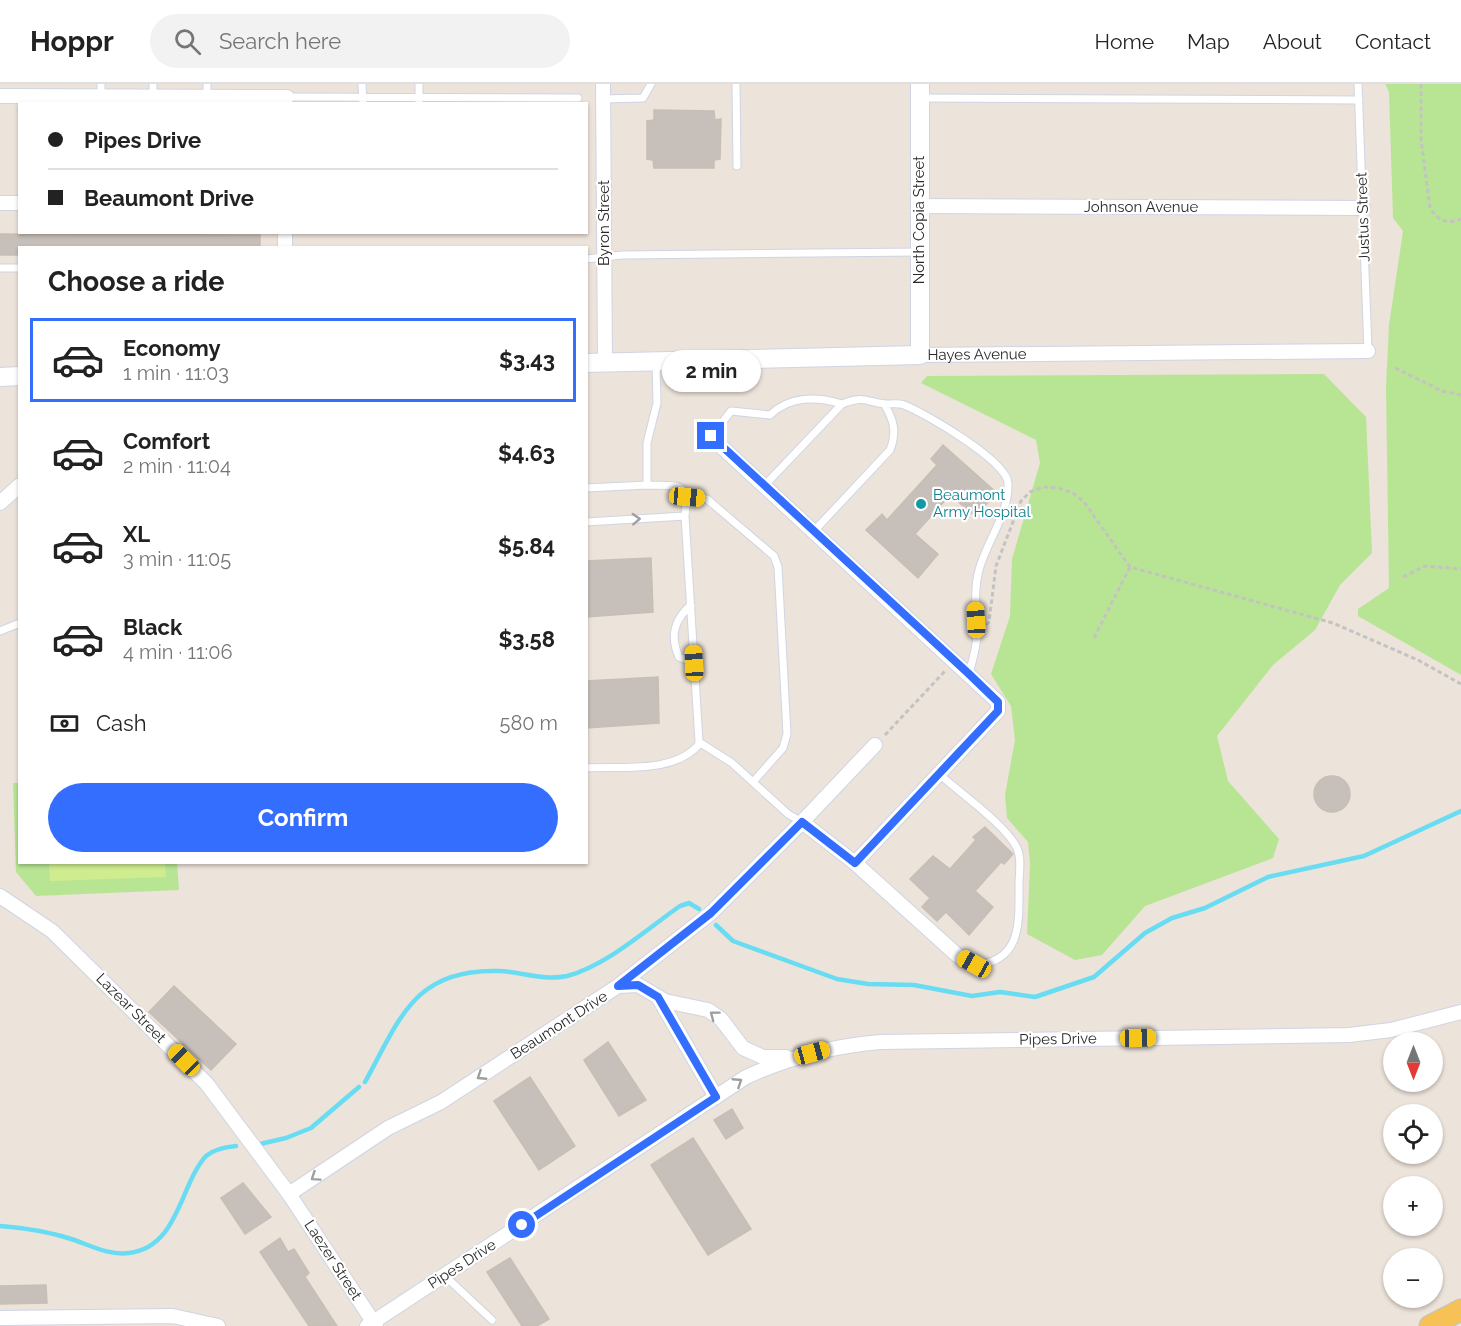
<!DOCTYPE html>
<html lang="en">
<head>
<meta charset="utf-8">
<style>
  :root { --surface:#fff; --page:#f2f2f2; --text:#222; --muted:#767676; --line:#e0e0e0; --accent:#346eff }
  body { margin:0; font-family:Raleway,sans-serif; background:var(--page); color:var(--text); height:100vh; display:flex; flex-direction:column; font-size:22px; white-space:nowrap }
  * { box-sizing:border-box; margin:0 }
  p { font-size:20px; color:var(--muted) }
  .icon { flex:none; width:33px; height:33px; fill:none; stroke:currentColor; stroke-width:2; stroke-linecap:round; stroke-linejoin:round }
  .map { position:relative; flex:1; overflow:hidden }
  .panel { position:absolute; left:18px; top:162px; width:570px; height:618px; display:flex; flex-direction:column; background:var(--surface); border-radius:0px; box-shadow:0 2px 4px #0004 }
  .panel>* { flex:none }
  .banner { position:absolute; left:18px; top:18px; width:570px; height:132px; border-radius:0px; box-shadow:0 2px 4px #0004; display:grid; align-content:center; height:132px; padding:0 30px; background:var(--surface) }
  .needle { width:39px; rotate:180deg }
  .buttons { position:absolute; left:1383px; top:948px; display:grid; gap:12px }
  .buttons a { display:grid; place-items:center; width:60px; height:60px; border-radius:50%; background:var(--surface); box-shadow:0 2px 4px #0004; font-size:30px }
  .end { position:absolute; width:27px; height:27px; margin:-14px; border:8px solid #346eff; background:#fff; box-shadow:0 0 0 3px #fff }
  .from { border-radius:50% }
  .bubble { position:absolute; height:42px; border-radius:21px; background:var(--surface); box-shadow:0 2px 4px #0004; font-size:20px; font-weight:700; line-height:42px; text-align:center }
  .car { position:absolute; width:18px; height:36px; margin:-18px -9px; border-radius:8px; box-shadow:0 0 4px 2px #0007; background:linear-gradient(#f5c518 24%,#345 0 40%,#f5c518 0 76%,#345 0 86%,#f5c518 0) }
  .banner b { display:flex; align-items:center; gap:21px; height:57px; font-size:22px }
  .banner b+b { border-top:2px solid var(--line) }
  .banner i { width:15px; height:15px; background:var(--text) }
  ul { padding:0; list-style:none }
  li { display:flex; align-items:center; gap:18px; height:84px; margin:0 12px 9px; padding:0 18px; border:3px solid transparent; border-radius:0px }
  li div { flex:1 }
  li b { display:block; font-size:22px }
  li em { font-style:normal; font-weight:700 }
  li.selected { border-color:var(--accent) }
  li>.icon { width:54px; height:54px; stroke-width:1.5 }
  h2 { padding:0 30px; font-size:27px; line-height:72px }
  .pay { display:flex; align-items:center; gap:15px; height:66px; padding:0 30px; font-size:22px }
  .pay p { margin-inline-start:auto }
  .button { display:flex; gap:12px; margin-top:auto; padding:12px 30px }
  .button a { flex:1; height:69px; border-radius:36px; background:var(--accent); color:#fff; font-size:24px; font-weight:700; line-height:69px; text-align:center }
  header { display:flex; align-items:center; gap:36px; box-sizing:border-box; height:84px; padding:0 30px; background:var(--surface); border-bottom:2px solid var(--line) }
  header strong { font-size:28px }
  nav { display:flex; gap:33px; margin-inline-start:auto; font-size:21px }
  .search { width:420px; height:54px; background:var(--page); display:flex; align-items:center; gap:15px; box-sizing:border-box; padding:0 21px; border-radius:33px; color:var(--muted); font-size:22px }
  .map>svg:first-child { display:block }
</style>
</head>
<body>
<header>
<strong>Hoppr</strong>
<div class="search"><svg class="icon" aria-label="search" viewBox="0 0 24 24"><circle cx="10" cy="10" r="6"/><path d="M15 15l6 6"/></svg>Search here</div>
<nav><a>Home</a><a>Map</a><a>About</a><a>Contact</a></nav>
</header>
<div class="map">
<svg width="1461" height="1242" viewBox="0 0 1461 1242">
  <rect width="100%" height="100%" fill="#ece3da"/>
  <!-- green -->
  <path fill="#b8e594" d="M 1385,0 L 1461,0 L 1461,591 L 1358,532 L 1358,525 L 1389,504 L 1386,303 L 1389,241 L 1403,147 L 1393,134 L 1389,8 Z
    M 1324,290 L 1366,333 L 1372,469 L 1340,501 L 1315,546 L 1273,581 L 1217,652 L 1228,697 L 1279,755 L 1273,774 L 1145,822 L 1102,871 L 1075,876 L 1027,850 L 1030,780 L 1028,758 L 1007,734 L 1005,711 L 1015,656 L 1011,622 L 991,590 L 1010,532 L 1012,475 L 1040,379 L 1036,356 L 921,299 L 927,292 Z
    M 13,699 L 19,699 L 20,778 L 177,779 L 179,806 L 36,812 L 16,788 Z"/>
  <!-- pitch -->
  <path fill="#cfed8f" d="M 49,779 L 165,779 L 166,793 L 50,797 Z"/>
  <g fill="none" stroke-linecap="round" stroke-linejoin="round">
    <!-- stream -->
    <path stroke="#68dcf3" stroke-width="4.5" d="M 716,841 L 733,857 L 837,895 L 868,900 L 914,901 L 972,912 L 1000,908 L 1035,913 L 1094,893 L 1145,849 L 1172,834 L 1205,824 L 1268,793 L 1364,772 L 1461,727
      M 365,998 C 400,935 414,884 499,887 C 522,888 544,897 567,892 C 606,882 647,845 680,822 L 689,819 L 699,825
      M 260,1060 L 286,1054 L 311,1044 L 359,1003
      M 0,1142 C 23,1144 46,1147 68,1154 C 88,1160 108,1172 129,1169 C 179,1163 180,1100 206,1072 C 214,1065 226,1063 236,1062"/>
  </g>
  <!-- building -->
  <path fill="#c7c0ba" stroke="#c7bfb4" stroke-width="1.5" d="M 654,26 L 714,27 L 715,36 L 721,35 L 720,75 L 714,76 L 714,84 L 654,84 L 653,76 L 647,75 L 647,37 L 654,36 Z
    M 0,150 L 260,151 L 260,164 L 20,164 L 20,171 L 0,171 Z
    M 943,361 L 997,409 L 975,432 L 950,411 L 915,450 L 938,470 L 918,494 L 866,446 L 882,430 L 887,436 L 937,381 L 931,375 Z
    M 651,474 L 653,528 L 586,533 L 586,477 Z
    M 658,593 L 659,639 L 586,644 L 586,597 Z
    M1314 710a18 18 0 1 1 36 0a18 18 0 1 1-36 0Z
    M 985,743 L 1013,770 L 1004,780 L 1001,778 L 975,807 L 993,823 L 969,851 L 946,828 L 937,837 L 922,823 L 930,814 L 910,795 L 933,772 L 950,785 L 976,756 L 973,753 Z
    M 174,902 L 236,960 L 211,986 L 149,928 Z
    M 608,958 L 646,1016 L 619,1032 L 584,976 Z
    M 530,993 L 575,1062 L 539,1086 L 494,1017 Z
    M 732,1025 L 743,1044 L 726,1055 L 714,1036 Z
    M 693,1054 L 751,1145 L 708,1171 L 651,1081 Z
    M 243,1099 L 271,1133 L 245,1150 L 221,1114 Z
    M 280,1154 L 288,1168 L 294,1165 L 309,1189 L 305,1193 L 337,1242 L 309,1242 L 260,1168 Z
    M 510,1174 L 549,1235 L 537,1242 L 522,1242 L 487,1188 Z
    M 46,1201 L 47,1219 L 0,1220 L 0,1202 Z"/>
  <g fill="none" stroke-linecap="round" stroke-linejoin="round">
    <!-- lane casing -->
    <g stroke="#cfd5e3" stroke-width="9">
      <path id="lane" d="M 207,0 L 207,12
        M 362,0 L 363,20
        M 419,0 L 419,20
        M 736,0 L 737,82
        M 1358,0 L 1368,267
        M 101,12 L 101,0
        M 153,12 L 153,0
        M 287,13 L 578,14
        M 920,14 L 1359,16
        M 603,15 L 643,14 L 651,0
        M 586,175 L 622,171 L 919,168
        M 0,184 L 20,184
        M 656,278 L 657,319 L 647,359 L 647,401 C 678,402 690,396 685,432 L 699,658 L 732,679 L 788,730 L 802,738
        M 711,353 L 731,327 L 770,331 C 789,312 817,312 842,320
        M 764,402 L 842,320 C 866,311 864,318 886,320 C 892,320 899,319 904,321 C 925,329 1007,377 1008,399 C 1009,431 987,456 979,486 C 973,507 977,528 977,550 C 977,563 972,577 969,590
        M 586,404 L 647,401
        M 688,413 L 707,415 L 774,472 L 778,483 L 787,650 L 783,664 L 753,698
        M 586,438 L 685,432
        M 814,447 L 890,366 C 897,348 894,336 884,320
        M 691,521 C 675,535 669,551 679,573 L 694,579
        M 0,547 L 20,539
        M 586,684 C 622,682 676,690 700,659
        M 939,690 C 959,708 1006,741 1017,764 C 1022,774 1019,790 1019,801 C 1019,839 1022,878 974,881
        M 445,1192 L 492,1236"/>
    </g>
    <!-- street casing -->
    <g stroke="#cfd5e3" stroke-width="16">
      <g id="street">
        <path d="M 603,0 L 605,278"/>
        <path d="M 0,12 L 287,13"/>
        <path d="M 0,119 L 20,119"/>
        <path d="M 919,122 L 1363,124"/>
        <path d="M 285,164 L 285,148"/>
        <path id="s1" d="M 920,271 L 1368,267"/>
        <path d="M 711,353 L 998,618 L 998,627 L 855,779"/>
        <path d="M 0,419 L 20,401"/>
        <path d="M 802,738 L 875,661"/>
        <path d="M 0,812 L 52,847 L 207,1000 L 289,1110 L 376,1242"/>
        <path d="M 618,902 L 638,901 L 665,917 L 708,926 L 721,935 L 743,964 L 763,973 L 786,973"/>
        <path d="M 658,913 L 716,1013"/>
        <path d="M 289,1110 L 388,1044 L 441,1018 L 618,902 L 711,829 L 802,738 L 855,779 L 957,871 L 974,881"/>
        <path d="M 0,1234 L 173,1232 L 218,1242"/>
        <path d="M 367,1242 L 746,993 C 789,973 833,962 881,958 L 1349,951 L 1391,946 L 1461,928"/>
      </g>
    </g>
    <!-- secondary casing -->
    <g stroke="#cfd5e3" stroke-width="20">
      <path id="secondary" d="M 586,279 L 920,271 L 920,0
        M 0,293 L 20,292"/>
    </g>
    <!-- primary casing -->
    <g stroke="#c3c3c3" stroke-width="23">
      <path id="primary" d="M 1430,1242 L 1461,1226"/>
    </g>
    <!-- path -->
    <path stroke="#c3c3c3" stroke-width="3" stroke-dasharray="4.5 3" stroke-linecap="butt" d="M 1421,0 L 1421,55 L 1430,124 C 1438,136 1447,141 1461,135
      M 1395,284 L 1442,307 L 1461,311
      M 1403,493 L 1425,482 L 1461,485
      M 986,541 L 989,538 L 996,482 L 1021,417 L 1030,408 L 1043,403 L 1059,404 L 1073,409 L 1084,418 L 1130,483 L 1333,539 L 1418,576 L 1461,600
      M 1094,554 L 1130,483
      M 885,651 L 946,586"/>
    <!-- lane -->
    <use href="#lane" stroke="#fff" stroke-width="7"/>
    <!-- street -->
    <use href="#street" stroke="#fff" stroke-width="14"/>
    <!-- secondary -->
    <use href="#secondary" stroke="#fff" stroke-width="18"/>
    <!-- primary -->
    <use href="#primary" stroke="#f6c155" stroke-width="21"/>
  </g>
  <!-- one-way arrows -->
  <defs><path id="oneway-chevron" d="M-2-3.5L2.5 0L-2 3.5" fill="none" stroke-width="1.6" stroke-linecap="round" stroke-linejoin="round" transform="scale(1.5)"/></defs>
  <g stroke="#9f9f9f">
    <use href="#oneway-chevron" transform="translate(636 435) rotate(-3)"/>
    <use href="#oneway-chevron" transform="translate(714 931) rotate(-143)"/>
    <use href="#oneway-chevron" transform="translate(481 992) rotate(147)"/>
    <use href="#oneway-chevron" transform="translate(738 998) rotate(-33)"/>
    <use href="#oneway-chevron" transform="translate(315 1093) rotate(146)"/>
  </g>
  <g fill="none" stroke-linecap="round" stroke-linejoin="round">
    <!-- route -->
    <path stroke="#346eff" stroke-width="8" d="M 522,1141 L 716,1013 L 658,913 L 638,901 L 618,902 L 711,829 L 802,738 L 855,779 L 998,627 L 998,618 L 969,590 L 711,352"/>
  </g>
  <!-- markers -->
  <circle fill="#0f9aa8" stroke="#fff" stroke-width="2" cx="921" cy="420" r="6"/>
  <g text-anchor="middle" stroke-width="4.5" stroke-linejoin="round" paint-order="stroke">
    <!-- street labels -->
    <g font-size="15" fill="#292929" stroke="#fff">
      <text x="1141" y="128">Johnson Avenue</text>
      <text transform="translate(1363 133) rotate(-92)" y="5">Justus Street</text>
      <text transform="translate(919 136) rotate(-90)" y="5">North Copia Street</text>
      <text transform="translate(604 139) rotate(-90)" y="5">Byron Street</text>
      <text dy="5" stroke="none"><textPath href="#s1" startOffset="57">Hayes Avenue</textPath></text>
      <text transform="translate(131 924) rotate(45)" y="5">Lazear Street</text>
      <text transform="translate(559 941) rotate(-33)" y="5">Beaumont Drive</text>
      <text transform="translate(1058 955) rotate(-1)" y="5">Pipes Drive</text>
      <text transform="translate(333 1176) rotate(57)" y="5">Laezer Street</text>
      <text transform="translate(462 1180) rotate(-33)" y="5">Pipes Drive</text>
    </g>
    <!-- culture labels -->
    <g font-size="15" fill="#0d838f" stroke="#fff" text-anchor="start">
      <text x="933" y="416">Beaumont<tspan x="933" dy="17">Army Hospital</tspan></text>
    </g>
  </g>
</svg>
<div class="buttons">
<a><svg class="needle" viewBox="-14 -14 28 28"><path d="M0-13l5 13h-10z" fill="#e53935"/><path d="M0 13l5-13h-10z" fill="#767676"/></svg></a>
<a><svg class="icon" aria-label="locate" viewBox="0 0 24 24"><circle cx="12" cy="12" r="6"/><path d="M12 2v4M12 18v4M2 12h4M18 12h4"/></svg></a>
<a>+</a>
<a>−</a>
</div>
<i class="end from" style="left:522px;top:1141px"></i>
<i class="end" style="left:711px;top:352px"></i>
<div class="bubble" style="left:662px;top:266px;width:99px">2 min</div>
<i class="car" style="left:687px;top:413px;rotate:95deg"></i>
<i class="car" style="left:976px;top:536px;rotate:357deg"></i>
<i class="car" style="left:694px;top:579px;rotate:357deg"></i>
<i class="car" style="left:974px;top:880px;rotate:299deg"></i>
<i class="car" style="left:1138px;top:954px;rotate:89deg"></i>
<i class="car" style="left:812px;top:969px;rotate:75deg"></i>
<i class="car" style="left:184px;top:976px;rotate:315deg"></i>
<div class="banner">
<b><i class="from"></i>Pipes Drive</b>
<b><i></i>Beaumont Drive</b>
</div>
<section class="panel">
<h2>Choose a ride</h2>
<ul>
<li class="selected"><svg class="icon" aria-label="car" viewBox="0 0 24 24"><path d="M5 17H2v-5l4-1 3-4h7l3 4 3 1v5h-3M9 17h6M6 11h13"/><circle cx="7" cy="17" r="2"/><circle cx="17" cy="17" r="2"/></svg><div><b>Economy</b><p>1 min · 11:03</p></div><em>$3.43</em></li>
<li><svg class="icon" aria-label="car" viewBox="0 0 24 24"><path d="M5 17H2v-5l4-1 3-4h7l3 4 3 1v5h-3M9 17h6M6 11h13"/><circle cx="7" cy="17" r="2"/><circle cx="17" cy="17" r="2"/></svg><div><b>Comfort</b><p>2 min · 11:04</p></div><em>$4.63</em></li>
<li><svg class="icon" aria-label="car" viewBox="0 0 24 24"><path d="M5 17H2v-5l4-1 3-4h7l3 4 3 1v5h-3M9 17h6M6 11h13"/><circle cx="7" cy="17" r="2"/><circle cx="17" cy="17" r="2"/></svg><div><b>XL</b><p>3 min · 11:05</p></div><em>$5.84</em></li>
<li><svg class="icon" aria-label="car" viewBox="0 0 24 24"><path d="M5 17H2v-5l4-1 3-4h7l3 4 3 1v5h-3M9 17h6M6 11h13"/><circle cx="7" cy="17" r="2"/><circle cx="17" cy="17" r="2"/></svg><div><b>Black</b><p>4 min · 11:06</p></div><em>$3.58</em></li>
</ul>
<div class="pay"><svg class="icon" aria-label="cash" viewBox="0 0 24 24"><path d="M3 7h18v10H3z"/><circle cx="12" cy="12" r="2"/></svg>Cash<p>580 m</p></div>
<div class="button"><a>Confirm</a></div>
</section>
</div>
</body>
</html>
